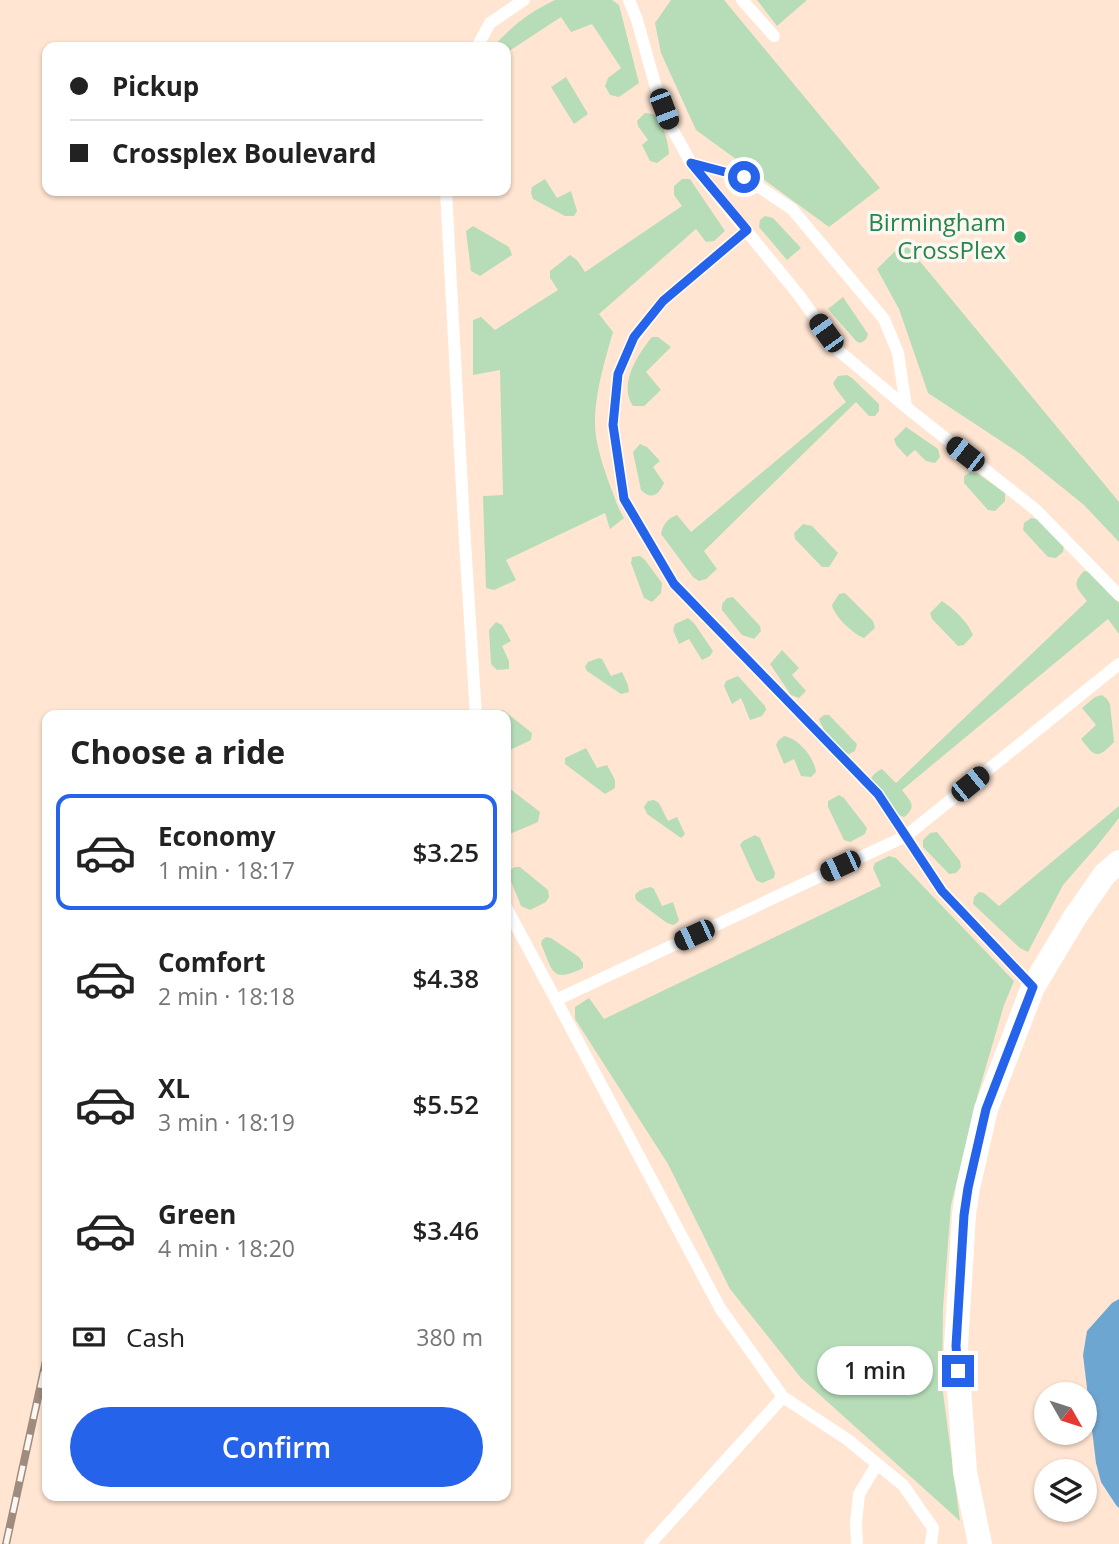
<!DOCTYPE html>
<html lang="en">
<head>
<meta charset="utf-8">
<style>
  :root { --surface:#fff; --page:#f2f2f2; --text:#222; --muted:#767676; --line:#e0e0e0; --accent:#2563eb }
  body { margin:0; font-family:"Open Sans",sans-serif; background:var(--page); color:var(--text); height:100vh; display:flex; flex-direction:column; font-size:26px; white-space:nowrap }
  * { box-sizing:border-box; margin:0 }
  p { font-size:23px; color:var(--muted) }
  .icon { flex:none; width:38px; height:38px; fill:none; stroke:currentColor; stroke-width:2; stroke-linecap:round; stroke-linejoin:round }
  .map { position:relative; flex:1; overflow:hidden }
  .details { position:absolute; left:42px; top:710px; width:469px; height:791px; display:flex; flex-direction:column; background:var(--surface); border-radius:14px; box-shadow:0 2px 5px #0004 }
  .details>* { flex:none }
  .hud { position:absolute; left:42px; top:42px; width:469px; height:154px; border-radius:14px; box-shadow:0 2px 5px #0004; display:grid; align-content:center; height:154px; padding:0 28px; background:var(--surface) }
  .needle { width:46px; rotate:129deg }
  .fabs { position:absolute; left:1034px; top:1382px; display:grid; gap:14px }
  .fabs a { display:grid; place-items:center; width:63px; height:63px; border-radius:50%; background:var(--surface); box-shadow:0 2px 5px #0004; font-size:35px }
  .end { position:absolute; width:32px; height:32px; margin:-16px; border:9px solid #2563eb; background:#fff; box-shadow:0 0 0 4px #fff }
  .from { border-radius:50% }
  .bubble { position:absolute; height:49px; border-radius:24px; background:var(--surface); box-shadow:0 2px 5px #0004; font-size:23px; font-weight:600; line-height:49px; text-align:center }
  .car { position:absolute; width:21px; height:42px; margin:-21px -10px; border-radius:9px; box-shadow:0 0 5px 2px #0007; background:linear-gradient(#222 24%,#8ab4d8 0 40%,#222 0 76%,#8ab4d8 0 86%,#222 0) }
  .hud b { display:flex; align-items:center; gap:24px; height:66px; font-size:26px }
  .hud b+b { border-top:2px solid var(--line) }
  .hud i { width:18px; height:18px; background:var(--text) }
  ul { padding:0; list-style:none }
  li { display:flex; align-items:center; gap:21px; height:116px; margin:0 14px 10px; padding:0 14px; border:4px solid transparent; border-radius:14px }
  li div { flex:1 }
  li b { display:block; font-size:26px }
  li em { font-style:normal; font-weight:600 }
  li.current { border-color:var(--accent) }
  li>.icon { width:63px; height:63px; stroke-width:1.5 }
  h2 { padding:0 28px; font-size:32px; line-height:84px }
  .pay { display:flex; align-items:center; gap:18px; height:77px; padding:0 28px; font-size:26px }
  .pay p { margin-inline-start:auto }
  .primary-button { display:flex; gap:14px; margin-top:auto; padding:14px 28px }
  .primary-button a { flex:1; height:80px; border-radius:42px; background:var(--accent); color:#fff; font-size:28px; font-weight:600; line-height:80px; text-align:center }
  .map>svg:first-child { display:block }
</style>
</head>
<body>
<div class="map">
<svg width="1119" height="1544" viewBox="0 0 1119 1544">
  <rect width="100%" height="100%" fill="#ffe5d2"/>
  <!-- green -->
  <path fill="#b6ddb8" d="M 555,0 L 612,0 L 619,5 L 639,83 L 619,97 L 610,95 L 605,86 L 608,78 L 621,68 L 592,24 L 571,32 L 561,17 L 506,53 L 506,47 L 493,47 C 513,25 528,13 555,0 Z
    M 671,0 L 724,0 L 880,188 L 829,227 L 696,130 L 661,53 L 655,23 Z
    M 757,0 L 807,0 L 777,26 Z
    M 566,77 L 588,114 L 574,124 L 551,87 Z
    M 645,113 C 651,114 653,113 657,117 C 663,123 669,145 669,154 L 657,163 L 650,161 L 642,145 L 648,140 L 638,126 L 637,121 Z
    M 545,179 L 557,198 L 571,191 L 577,211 L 574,216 L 565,216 L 533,199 L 531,193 L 532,187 Z
    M 682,179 L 690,179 L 725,231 L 714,241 L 706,242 L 696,229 L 599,314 L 613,332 C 605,360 596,389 595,418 C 594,440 602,463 609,483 C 614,495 617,507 624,518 L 610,529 L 605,513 L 506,560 L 516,580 L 494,590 L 486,588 L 483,496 L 503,495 L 500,370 L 473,375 L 473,320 L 481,317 L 495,330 L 558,290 L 550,278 L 550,271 L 570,255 L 577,260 L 585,272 L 682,206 L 674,195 L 674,186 Z
    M 765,216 L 773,218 L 801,248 L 787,260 L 759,227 L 760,220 Z
    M 473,226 L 509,247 L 512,255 L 480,276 L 471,271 L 466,231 Z
    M 904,242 L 1119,502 L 1119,542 L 1084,505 L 1022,455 L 928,393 L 899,309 L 877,269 Z
    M 843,297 L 868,334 C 867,339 865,341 860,343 L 856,341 L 828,309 Z
    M 652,337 L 658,337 L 671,347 L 646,372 L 661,390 L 644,406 L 633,406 C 618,385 638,354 652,337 Z
    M 847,375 L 852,378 L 879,404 L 879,411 L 875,416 L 869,416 L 856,402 L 704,551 L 717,569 L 706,579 L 699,581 L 693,577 L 661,534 C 663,524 668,518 677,515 L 691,532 L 846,402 L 836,389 L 833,383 L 838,376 Z
    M 906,427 L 938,449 L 940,457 L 935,463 L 926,461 L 915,450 L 907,457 L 896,445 L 894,439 Z
    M 640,444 L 647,447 L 660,461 L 653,467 L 664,483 C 659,494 652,501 641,490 L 633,452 Z
    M 970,472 L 977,473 L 1005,493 L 1005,501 L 995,511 L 988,510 L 964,483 L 964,476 Z
    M 1031,518 L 1037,519 L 1064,544 L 1063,552 L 1056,558 L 1048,557 L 1023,530 L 1024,523 Z
    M 803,524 L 812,526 L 838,553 L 829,567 L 822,567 L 795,539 L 794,533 Z
    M 640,556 L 645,560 L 662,583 L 661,593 L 652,602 L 644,598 L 631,563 L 632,557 Z
    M 1084,571 L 1091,572 L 1119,603 L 1119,634 L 1108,619 L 902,790 C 910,801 918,806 904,817 L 896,814 L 870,781 C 873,774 876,772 882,769 L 896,783 L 1087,601 C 1078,588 1070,586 1084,571 Z
    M 845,593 L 873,621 L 875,628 L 864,638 C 853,634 834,616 832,605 L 839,594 Z
    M 733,597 L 760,626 L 761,631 L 754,639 L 742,635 L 722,610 L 722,604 L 727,598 Z
    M 942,601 C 954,609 968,622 973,635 L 964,645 L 958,646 L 932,619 L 930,613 Z
    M 688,618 L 694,623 L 713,651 L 710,656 L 702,660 L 689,639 L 679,644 L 673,630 L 675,624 Z
    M 496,622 L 502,625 L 511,641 L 502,646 L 509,661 L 509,669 L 497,670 L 491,664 L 489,630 Z
    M 782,650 L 799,668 L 792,675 L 806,691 L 799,698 L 791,695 L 770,664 Z
    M 599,658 L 602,659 L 611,676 L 622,672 L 628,685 L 629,692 L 621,694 L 587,671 L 585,667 L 588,662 Z
    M 738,676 L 765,706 L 766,710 L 762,716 L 750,720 L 741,698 L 732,704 L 724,686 L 726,681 Z
    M 1102,695 L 1107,699 L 1110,704 L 1114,742 C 1097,760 1095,757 1081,739 L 1096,725 L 1082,708 L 1095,697 Z
    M 503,710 L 532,733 L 531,740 L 506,752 L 506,716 L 496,716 L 495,711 Z
    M 824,715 L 829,715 L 857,744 L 855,751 L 849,754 C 837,750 823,731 819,719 Z
    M 784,736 C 799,739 814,757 816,772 L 811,777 L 801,776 L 794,759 L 784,764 L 776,745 L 778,741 Z
    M 586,748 L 597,768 L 607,765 L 615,780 L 615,788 L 605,794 L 565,764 L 565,758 Z
    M 509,788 L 540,812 L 538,822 L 510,834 L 506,832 L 506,790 Z
    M 839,795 L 844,798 L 867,828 L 865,834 L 850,842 L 844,840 L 828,807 L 828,801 Z
    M 654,800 L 659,803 L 668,821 L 677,817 L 685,834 L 681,838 L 647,814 L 644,807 L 648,801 Z
    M 1119,806 L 1119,818 L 1097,846 L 1063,885 L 1028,952 L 1020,948 L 973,904 L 974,897 L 979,892 L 984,893 L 999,906 Z
    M 937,832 L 960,861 L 961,867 L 956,873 L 949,874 L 923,847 L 923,840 L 930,833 Z
    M 755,835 L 760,838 L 775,873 L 774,878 L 762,883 L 756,880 L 740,845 L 743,841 Z
    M 889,856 L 896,858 L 1014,981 L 1004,1005 L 978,1094 L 951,1205 L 943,1308 L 942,1385 L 960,1521 L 801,1378 L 730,1289 L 668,1164 L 575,1019 L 575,1007 L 589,998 L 604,1019 L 881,886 L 873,868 L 875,863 Z
    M 515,867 L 520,867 L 548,890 L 549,897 L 546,902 L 530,910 L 521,906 L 508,874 L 510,870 Z
    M 651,887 L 654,889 L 662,906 L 673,902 L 679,920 L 677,923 L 673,925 L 667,923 L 636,900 L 635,895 C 639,890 644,888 651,887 Z
    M 546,937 L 551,938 L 579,957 L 583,963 L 583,968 C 551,984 553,971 541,944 L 542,940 Z"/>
  <!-- water -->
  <path fill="#6da6d1" d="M 1119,1299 L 1119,1508 L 1116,1505 L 1101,1482 L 1096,1463 L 1083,1355 L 1087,1331 L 1112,1303 Z"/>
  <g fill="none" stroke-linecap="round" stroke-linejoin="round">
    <!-- lane -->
    <path stroke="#fff" stroke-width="12" d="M 629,0 L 637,20 L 657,91 L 671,127 L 691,163 L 798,294 L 839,351 L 906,407 L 1036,510 L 1119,595
      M 742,0 L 774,36
      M 477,47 L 490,23 L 524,0
      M 691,163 L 744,177 L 792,209 L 884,319 L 898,353 L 906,407
      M 446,191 L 464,526 L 476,716
      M 747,230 L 663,301 L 634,337 L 618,374 L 613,425 L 624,499 L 674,584 L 878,794 L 942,891 L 1033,987
      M 506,907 L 556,1000 L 906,836 L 1119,664
      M 556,1000 L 720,1308 L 783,1397 L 848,1440 L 903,1485 L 933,1528 L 931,1544
      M 650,1544 L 783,1397
      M 857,1544 L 856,1523 L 859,1494 L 877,1464"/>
    <!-- street -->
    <path stroke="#fff" stroke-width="24" d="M 980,1544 L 965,1472 L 956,1346 L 964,1215 L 968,1188 L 986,1109 L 1033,987 L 1075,917 L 1105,874 L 1119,862"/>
    <!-- rail casing -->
    <g stroke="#9f8c7e" stroke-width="8">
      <path id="rail" d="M 6,1544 L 47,1356"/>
    </g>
    <!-- rail -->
    <use href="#rail" stroke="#fdf7f2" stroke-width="5" stroke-dasharray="16" stroke-linecap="butt"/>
  </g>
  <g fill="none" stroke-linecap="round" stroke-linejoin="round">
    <!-- route -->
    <path stroke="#2563eb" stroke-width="9" d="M 744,177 L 691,163 L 747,230 L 663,301 L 634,337 L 618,374 L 613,425 L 624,499 L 674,584 L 878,794 L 942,891 L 1033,987 L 986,1109 L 968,1188 L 964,1215 L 956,1346 L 958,1371"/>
  </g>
  <!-- markers -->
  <circle fill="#2e9e5b" stroke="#fdf7f2" stroke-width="2.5" cx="1020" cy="237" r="7"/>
  <g text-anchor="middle" stroke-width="7" stroke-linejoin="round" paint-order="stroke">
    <!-- leisure labels -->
    <g font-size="24" fill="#27864d" stroke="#fdf7f2" text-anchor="end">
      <text x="1006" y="231">Birmingham<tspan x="1006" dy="28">CrossPlex</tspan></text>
    </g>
  </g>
</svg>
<div class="fabs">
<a><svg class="needle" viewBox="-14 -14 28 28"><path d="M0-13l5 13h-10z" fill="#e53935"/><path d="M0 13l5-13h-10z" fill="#767676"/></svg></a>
<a><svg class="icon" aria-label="layers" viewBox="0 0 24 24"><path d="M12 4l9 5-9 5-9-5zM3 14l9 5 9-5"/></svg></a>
</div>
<i class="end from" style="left:744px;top:177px"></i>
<i class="end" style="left:958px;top:1371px"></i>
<div class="bubble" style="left:817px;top:1346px;width:116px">1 min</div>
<i class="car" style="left:664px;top:109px;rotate:159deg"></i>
<i class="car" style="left:826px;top:333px;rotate:324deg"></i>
<i class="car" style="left:965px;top:454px;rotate:308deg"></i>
<i class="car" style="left:970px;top:784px;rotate:51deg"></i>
<i class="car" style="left:840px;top:866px;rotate:245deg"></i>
<i class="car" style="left:694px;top:935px;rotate:245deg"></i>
<div class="hud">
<b><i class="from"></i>Pickup</b>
<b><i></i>Crossplex Boulevard</b>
</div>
<section class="details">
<h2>Choose a ride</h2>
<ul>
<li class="current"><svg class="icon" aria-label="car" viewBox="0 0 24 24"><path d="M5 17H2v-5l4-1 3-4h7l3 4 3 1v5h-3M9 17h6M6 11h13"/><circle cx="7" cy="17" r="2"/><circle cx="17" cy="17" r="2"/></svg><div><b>Economy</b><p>1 min · 18:17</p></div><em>$3.25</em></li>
<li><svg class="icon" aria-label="car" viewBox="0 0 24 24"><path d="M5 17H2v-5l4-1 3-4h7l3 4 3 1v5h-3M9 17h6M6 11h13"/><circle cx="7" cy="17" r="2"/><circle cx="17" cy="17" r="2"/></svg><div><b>Comfort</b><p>2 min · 18:18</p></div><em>$4.38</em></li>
<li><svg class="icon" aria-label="car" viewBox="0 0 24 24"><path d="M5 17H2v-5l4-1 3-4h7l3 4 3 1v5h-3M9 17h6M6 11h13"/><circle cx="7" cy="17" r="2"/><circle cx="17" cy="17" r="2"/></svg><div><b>XL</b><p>3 min · 18:19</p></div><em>$5.52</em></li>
<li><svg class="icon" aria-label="car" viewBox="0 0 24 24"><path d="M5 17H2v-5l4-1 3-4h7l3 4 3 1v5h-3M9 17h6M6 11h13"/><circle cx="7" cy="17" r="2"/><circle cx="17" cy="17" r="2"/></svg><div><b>Green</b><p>4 min · 18:20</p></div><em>$3.46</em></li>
</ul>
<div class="pay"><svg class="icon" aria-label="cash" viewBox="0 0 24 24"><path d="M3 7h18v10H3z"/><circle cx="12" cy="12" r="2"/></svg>Cash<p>380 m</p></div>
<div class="primary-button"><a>Confirm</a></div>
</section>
</div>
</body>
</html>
